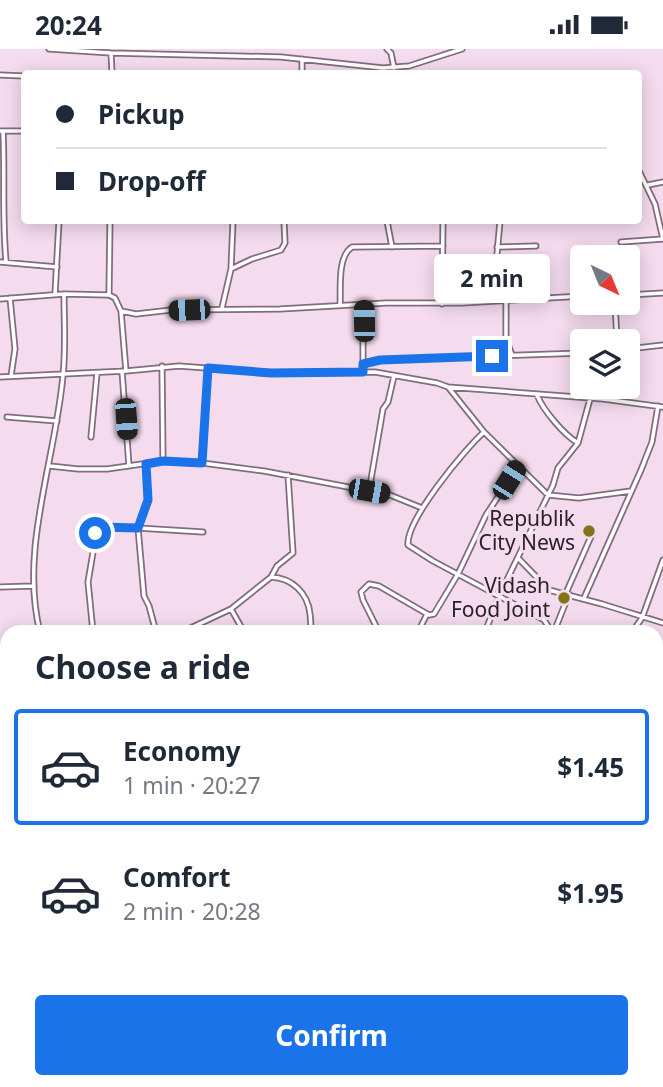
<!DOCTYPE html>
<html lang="en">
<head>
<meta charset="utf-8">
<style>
  :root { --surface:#fff; --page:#f2f2f3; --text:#1f2937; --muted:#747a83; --line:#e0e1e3; --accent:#1a73e8 }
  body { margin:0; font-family:"Noto Sans",sans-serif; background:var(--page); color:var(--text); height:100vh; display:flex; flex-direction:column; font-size:26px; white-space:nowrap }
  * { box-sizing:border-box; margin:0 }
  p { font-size:23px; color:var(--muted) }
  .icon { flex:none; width:38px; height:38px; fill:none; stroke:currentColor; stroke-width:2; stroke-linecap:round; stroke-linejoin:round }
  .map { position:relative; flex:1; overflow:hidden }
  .side { position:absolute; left:0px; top:576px; width:663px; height:464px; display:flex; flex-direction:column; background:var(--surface); border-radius:21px 21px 0 0; box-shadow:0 4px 18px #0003 }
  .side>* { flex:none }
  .top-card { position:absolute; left:21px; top:21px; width:621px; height:154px; border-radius:7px; box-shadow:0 4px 18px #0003; display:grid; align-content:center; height:154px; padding:0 35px; background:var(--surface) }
  .needle { width:46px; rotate:137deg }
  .tools { position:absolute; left:570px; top:196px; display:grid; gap:14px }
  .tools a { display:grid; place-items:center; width:70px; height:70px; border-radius:7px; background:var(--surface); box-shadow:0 4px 18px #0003; font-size:35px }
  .end { position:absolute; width:32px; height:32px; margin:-16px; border:9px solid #1a73e8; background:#fff; box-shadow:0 0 0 4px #fff }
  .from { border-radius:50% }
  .bubble { position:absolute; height:49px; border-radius:7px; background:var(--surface); box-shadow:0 4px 18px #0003; font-size:23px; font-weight:700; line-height:49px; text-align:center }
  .car { position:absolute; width:21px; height:42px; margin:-21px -10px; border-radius:9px; box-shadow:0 0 5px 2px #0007; background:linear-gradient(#222 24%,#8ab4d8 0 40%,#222 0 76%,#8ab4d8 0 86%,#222 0) }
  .top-card b { display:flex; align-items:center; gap:24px; height:66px; font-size:26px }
  .top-card b+b { border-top:2px solid var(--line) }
  .top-card i { width:18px; height:18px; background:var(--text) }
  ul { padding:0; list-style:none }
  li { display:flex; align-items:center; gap:21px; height:116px; margin:0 14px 10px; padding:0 21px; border:4px solid transparent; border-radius:7px }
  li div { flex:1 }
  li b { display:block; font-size:26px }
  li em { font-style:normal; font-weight:700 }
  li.on { border-color:var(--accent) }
  li>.icon { width:63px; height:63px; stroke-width:1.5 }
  h2 { padding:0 35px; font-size:32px; line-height:84px }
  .primary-button { display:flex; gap:14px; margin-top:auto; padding:14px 35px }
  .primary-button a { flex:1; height:80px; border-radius:7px; background:var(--accent); color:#fff; font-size:28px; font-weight:700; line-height:80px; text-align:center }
  .status { display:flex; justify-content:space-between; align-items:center; height:49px; padding:0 35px; background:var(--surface); direction:ltr }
  .status svg { height:19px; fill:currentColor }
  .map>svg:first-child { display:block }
</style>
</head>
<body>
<div class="status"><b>20:24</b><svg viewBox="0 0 49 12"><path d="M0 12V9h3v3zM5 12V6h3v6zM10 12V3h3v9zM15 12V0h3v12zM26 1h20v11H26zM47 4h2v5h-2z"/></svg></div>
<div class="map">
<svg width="663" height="1038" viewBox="0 0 663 1038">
  <rect width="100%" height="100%" fill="#f4dbee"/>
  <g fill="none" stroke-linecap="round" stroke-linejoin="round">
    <!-- street casing -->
    <g stroke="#826c7e" stroke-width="7">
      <path id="street" d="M 49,0 L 111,4 L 281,8 L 383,19 L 409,17 L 462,0
        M 387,0 L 391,4 L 394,19
        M 111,4 L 112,24
        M 302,10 L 302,24
        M 0,26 L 24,27
        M 0,82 L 24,82
        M 3,82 C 5,125 2,169 6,212
        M 639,122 L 655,155 L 663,190
        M 648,136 L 663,133
        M 387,172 L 392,198
        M 621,193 L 663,190
        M 497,198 L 536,197
        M 0,213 L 57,218
        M 231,220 L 252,210 L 281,201 L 285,194 L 284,172
        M 55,245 L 59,172
        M 109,246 L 115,249 L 121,262 L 136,265 L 171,261 L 280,260 L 386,254 L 462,254 L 583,247
        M 109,246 L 110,172
        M 628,246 L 663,244
        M 10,249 L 15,300 L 11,327
        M 0,250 L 64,245 L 109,246
        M 506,251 L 506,290 L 512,306
        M 498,252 L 497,205 L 500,172
        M 615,254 L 617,292
        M 442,255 L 443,172
        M 340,256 C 341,239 337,208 352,198 L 443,197
        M 222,259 L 231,220 L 233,172
        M 121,262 L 126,322 L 179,317 L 271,324 L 375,323 L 437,334 L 448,338 L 603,350 L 663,358
        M 628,300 L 663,296
        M 364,315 L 380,311 L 583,304
        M 162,317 L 163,412
        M 122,322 L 129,417
        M 363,323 L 363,255
        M 0,328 L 126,322
        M 448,338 L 484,383 L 548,446 L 579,449 L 631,442
        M 537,346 C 543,361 564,386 578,394
        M 7,368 L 57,372
        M 484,383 C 464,401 406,471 408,496 L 433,512 L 544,571 L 552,583
        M 91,388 L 97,324
        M 202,414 L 208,319
        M 146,415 L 148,451 L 138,479 L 144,547 L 149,557 L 156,583
        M 50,417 L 78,420 L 107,420 L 163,412 L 202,414 L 264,422 L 390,446 L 422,459
        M 369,442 L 383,360 L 388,353 L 394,327
        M 519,510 L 549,541 L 602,555 L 663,574
        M 271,528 L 277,517 L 293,504 L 288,426
        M 0,538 L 34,537
        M 566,544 L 593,483
        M 584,549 L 641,421 L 652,393 L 658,357
        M 231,560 L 244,583
        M 40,583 C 19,501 56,409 63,326 C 66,299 64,272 64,245
        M 93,583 L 88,533 L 97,480 L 138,479 L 203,483
        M 182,583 L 231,560 L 271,528 C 292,529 308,544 310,565 C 311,571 310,576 312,583
        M 379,583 L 363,551 L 361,543 L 369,535 L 379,537 L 429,566 L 434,565 L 458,525 L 486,466 L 519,416
        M 418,583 L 427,565
        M 485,583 L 500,545 L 553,436 L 558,419 L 578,394 L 590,350
        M 554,583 L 569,545
        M 632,583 L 642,569 L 663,511
        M 0,631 L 7,629
        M 656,711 L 658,702
        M 656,745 L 663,748
        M 656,811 L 663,812
        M 0,824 L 6,852 L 5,869
        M 656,931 L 663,931
        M 0,937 L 7,938
        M 656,1018 L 663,1017
        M 253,1032 L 260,1035
        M 397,1032 L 399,1038
        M 431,1032 L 478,1038
        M 13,1038 L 14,1032
        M 66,1038 L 67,1032
        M 108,1038 L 111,1032
        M 145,1038 L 152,1032
        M 334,1038 L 336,1032"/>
    </g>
    <!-- street -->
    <use href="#street" stroke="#fff" stroke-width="3.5"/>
  </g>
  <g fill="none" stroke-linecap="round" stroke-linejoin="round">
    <!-- route -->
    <path stroke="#1a73e8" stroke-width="9" d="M 95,484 L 100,478 L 138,479 L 148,451 L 146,415 L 163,412 L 202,414 L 208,319 L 271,324 L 363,323 L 363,315 L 380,311 L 492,307"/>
  </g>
  <!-- markers -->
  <g fill="#827518" stroke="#f4dbee" stroke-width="2.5">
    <circle cx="589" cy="482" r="7"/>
    <circle cx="564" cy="549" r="7"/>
  </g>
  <g text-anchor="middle" stroke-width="6" stroke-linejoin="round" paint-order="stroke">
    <!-- poi labels -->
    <g font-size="21" fill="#2b2129" stroke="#f4dbee" text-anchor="end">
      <text x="575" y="477">Republik<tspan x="575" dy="24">City News</tspan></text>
      <text x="550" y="544">Vidash<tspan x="550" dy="24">Food Joint</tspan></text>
    </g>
  </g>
</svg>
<div class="tools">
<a><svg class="needle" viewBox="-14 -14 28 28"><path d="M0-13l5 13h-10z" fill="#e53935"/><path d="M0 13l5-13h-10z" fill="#747a83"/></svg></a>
<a><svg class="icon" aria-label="layers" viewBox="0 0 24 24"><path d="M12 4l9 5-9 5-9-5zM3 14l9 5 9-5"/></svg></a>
</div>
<i class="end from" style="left:95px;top:484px"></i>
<i class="end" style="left:492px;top:307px"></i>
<div class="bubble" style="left:434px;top:205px;width:116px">2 min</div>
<i class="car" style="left:189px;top:261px;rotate:268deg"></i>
<i class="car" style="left:364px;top:272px;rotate:359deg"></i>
<i class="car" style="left:126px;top:370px;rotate:176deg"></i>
<i class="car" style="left:509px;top:431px;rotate:32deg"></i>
<i class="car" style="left:369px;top:442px;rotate:100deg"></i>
<div class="top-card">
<b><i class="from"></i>Pickup</b>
<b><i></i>Drop-off</b>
</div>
<section class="side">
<h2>Choose a ride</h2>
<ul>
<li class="on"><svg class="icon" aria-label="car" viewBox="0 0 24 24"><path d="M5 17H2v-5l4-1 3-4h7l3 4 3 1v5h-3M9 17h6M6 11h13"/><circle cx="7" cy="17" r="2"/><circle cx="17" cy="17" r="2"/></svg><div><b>Economy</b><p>1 min · 20:27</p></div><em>$1.45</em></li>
<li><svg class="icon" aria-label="car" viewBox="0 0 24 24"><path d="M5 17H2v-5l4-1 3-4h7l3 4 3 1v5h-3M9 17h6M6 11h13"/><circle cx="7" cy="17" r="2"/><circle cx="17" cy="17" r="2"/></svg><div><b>Comfort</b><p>2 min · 20:28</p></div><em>$1.95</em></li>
</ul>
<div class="primary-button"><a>Confirm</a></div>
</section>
</div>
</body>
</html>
